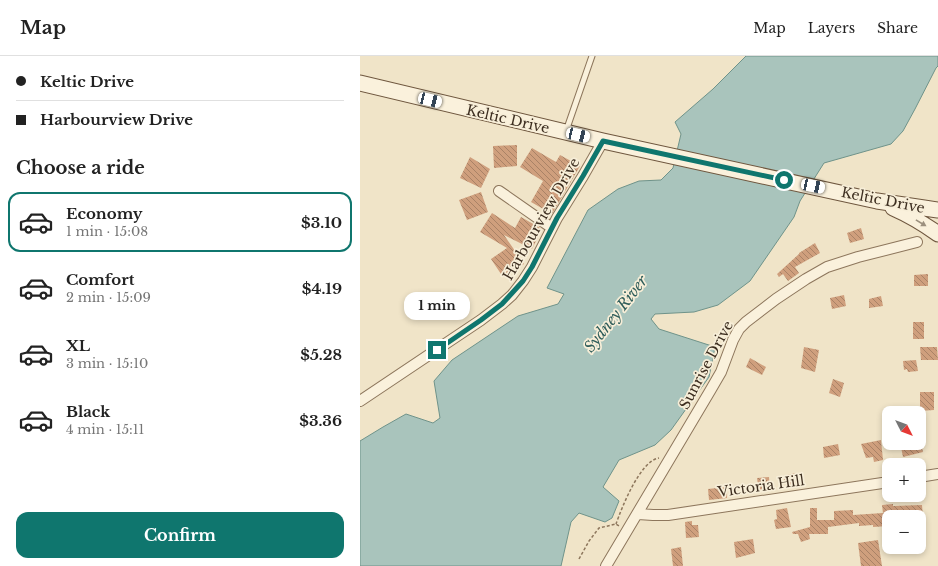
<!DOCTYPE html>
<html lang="en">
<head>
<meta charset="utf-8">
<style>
  :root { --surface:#fff; --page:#f2f2f2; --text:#222; --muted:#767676; --line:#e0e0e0; --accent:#0f766e }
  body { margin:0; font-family:"Libre Baskerville",serif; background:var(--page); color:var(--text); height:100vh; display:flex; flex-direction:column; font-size:15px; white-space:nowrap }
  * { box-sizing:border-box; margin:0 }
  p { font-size:13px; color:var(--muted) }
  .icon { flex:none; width:22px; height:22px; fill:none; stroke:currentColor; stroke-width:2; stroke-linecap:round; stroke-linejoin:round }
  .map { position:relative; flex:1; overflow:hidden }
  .panel { display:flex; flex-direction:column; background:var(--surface); width:360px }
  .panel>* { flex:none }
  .guide { display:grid; align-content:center; height:88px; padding:0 16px; background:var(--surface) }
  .needle { width:26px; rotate:132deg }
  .tools { position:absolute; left:522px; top:350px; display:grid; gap:8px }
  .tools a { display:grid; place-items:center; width:44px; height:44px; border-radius:8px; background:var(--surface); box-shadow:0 2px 6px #0003; font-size:20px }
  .end { position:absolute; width:18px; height:18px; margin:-9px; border:5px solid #0f766e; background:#fff; box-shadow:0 0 0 2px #fff }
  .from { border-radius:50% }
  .bubble { position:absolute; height:28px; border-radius:12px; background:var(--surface); box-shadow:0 2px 6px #0003; font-size:13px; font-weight:700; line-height:28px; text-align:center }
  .car { position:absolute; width:12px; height:24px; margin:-12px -6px; border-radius:5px; box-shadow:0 0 3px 1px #0007; background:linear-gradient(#fff 24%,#345 0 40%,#fff 0 76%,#345 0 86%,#fff 0) }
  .guide b { display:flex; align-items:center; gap:14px; height:38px; font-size:15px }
  .guide b+b { border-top:1px solid var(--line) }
  .guide i { width:10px; height:10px; background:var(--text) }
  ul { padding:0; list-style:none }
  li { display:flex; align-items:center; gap:12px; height:60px; margin:0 8px 6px; padding:0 8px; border:2px solid transparent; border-radius:12px }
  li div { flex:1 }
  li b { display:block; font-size:15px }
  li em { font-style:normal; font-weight:700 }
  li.on { border-color:var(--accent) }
  li>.icon { width:36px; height:36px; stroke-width:1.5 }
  h2 { padding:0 16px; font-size:18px; line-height:48px }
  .button { display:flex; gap:8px; margin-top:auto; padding:8px 16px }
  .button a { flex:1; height:46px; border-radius:12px; background:var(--accent); color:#fff; font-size:16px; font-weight:700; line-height:46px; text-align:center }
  header { display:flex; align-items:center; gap:24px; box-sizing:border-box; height:56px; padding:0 20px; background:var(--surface); border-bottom:1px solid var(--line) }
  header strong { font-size:19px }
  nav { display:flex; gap:22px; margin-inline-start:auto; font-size:14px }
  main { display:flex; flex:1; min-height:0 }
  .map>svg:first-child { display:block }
</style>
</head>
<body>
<header>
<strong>Map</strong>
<nav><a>Map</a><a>Layers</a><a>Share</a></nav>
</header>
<main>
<section class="panel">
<div class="guide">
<b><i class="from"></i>Keltic Drive</b>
<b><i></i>Harbourview Drive</b>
</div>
<h2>Choose a ride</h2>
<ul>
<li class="on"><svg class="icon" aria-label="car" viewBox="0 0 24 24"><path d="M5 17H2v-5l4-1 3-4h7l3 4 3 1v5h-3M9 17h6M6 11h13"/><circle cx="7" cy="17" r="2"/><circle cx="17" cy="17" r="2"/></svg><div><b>Economy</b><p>1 min · 15:08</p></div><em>$3.10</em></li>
<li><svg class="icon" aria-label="car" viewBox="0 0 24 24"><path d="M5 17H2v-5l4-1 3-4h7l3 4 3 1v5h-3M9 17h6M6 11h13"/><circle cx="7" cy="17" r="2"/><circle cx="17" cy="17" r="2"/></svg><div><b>Comfort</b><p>2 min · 15:09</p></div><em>$4.19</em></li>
<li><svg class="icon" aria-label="car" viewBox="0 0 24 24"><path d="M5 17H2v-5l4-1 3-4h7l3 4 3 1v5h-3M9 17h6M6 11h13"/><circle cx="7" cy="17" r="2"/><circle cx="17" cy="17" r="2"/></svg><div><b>XL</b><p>3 min · 15:10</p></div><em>$5.28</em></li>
<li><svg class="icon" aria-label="car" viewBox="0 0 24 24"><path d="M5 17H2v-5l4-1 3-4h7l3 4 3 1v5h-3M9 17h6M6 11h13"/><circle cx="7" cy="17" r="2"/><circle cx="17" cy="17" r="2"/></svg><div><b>Black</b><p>4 min · 15:11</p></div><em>$3.36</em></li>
</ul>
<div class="button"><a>Confirm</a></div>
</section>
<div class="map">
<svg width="578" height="510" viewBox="0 0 578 510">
  <defs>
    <pattern id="building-back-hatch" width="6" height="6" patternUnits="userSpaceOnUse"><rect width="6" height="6" fill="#cf9f7d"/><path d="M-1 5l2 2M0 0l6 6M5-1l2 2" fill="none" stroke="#a98266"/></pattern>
  </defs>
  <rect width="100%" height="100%" fill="#f0e4c8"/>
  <!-- water -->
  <path fill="#a9c4bc" stroke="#6f938a" d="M 386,0 L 578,0 L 578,10 L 576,12 L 555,53 L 543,75 L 531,88 L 464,107 L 440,145 L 434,161 L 390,225 L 358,249 L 334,256 L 295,258 L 291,263 L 299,273 L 355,291 L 349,321 L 311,374 L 295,389 L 259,404 L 243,431 L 259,445 L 252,462 L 245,466 L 219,457 L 211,466 L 201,510 L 0,510 L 0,385 L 23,371 L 46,358 L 73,367 L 80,362 L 74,325 L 92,304 L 158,260 L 198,248 L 204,238 L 187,232 L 228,154 L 258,133 L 279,125 L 301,124 L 313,112 L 321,78 L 315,66 L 353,33 Z"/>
  <!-- building -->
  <path fill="url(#building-back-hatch)" d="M 157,89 L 157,110 L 134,112 L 133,90 Z
    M 172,92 L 196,106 L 200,99 L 220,110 L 192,158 L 171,146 L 183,125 L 160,111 Z
    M 110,101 L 130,113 L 121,132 L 100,122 Z
    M 121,136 L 128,156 L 107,164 L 99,144 Z
    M 132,157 L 155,172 L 161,161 L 182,173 L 172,193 L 144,179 L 164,208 L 143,221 L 131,203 L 147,192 L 120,176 Z
    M 501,172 L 504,183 L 490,187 L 487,177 Z
    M 455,187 L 460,197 L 435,211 L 439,217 L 428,225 L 423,218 L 419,221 L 417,218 L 439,198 L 439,197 Z
    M 568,218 L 568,230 L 554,230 L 554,219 Z
    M 484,239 L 486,250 L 472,253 L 470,242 Z
    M 521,240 L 523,250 L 509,252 L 509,243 Z
    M 553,266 L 564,266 L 564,283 L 553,283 Z
    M 444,291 L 459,294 L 455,316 L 441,312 Z
    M 560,291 L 577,291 L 578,304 L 561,304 Z
    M 390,302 L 406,311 L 402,319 L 386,311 Z
    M 556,304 L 558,315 L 548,316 L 547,313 L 544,314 L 543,305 Z
    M 473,323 L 484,327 L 480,341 L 469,337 Z
    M 560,336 L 574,336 L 574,354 L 560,355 Z
    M 521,384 L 523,404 L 514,406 L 513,401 L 506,402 L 501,388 Z
    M 561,387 L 563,396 L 543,401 L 541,391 Z
    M 478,388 L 480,399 L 464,402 L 463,391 Z
    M 435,417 L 439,428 L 427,432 L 423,420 Z
    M 409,421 L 410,435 L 399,436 L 397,422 Z
    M 366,431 L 367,442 L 349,444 L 348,433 Z
    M 533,448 L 533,450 L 562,449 L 563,461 L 529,461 L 529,470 L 513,471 L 513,469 L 499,470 L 499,467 L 468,471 L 468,478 L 449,478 L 450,483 L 441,486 L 438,478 L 433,478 L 432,476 L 450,471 L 450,452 L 457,452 L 457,464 L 474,464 L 474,455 L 493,454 L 493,459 L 523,457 L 522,449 Z
    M 427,452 L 431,471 L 416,473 L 414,464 L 417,463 L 416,454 Z
    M 332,465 L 332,469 L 338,469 L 339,481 L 326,482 L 325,466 Z
    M 393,483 L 395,497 L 376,502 L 374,486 Z
    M 518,484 L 522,510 L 501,510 L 498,487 Z
    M 321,491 L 323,510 L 313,510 L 311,493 Z"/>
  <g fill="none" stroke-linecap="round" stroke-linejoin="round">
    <!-- service casing -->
    <g stroke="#8d765c" stroke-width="7">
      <path id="service" d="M 206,75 L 232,0"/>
    </g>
    <!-- minor casing -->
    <g stroke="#8d765c" stroke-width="12">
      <path id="minor" d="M 139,135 L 192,172
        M 0,345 L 121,264 L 142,248 L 152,239 L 163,225 L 172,211 L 197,162 L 223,120 L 243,85
        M 559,421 L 578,418
        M 278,458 L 293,459 L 308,459 L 529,426
        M 246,510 L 350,335 L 361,316 L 373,284 L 379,273 L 386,266 L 416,243 L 446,223 L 467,211 L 498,201 L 557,186"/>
    </g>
    <!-- secondary casing -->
    <g stroke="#6f573f" stroke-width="17">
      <path id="secondary" d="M 0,27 L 243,85 L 517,145 L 564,152 L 578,154
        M 533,152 C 549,159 564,168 578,178"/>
    </g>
    <!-- path -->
    <path stroke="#8d765c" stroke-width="1.5" stroke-dasharray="3 2" stroke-linecap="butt" d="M 256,468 C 262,451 280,405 299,402
      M 219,503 L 229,485 L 239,472 L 256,468 L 259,470"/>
    <!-- service -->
    <use href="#service" stroke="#faf1dc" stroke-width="5"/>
    <!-- minor -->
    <use href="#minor" stroke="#faf1dc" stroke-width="10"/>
    <!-- secondary -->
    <use href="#secondary" stroke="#faf1dc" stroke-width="15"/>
  </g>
  <!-- one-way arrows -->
  <defs><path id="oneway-solid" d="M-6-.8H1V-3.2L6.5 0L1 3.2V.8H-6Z"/></defs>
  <use fill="#9c907e" href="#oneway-solid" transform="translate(561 167) rotate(31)"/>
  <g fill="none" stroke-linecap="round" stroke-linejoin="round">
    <!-- route -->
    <path stroke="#0f766e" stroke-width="5" d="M 77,294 L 121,264 L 142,248 L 163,225 L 172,211 L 197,162 L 223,120 L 243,85 L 424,124"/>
  </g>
  <g text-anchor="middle" stroke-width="3.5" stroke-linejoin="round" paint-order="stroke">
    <!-- street labels -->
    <g font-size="14" fill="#3d2e20" stroke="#f7eed8">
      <text transform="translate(148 63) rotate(13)" y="5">Keltic Drive</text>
      <text transform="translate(523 144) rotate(11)" y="5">Keltic Drive</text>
      <text transform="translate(181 163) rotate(-60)" y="5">Harbourview Drive</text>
      <text transform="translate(346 309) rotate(-62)" y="5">Sunrise Drive</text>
      <text transform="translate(401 430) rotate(-8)" y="5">Victoria Hill</text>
    </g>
    <!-- water labels -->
    <g font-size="15" font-style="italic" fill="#2f5d5a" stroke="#f7eed8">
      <text transform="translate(256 258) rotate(-52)" y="5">Sydney River</text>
    </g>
  </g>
</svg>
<div class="tools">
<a><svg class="needle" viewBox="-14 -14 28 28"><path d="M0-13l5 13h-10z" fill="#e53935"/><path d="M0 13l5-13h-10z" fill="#767676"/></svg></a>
<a>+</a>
<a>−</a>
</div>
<i class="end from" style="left:424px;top:124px"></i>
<i class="end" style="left:77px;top:294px"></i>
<div class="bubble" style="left:44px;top:236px;width:66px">1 min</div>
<i class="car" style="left:70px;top:44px;rotate:104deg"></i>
<i class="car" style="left:218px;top:79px;rotate:103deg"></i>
<i class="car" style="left:453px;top:130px;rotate:102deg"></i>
</div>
</main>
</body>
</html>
